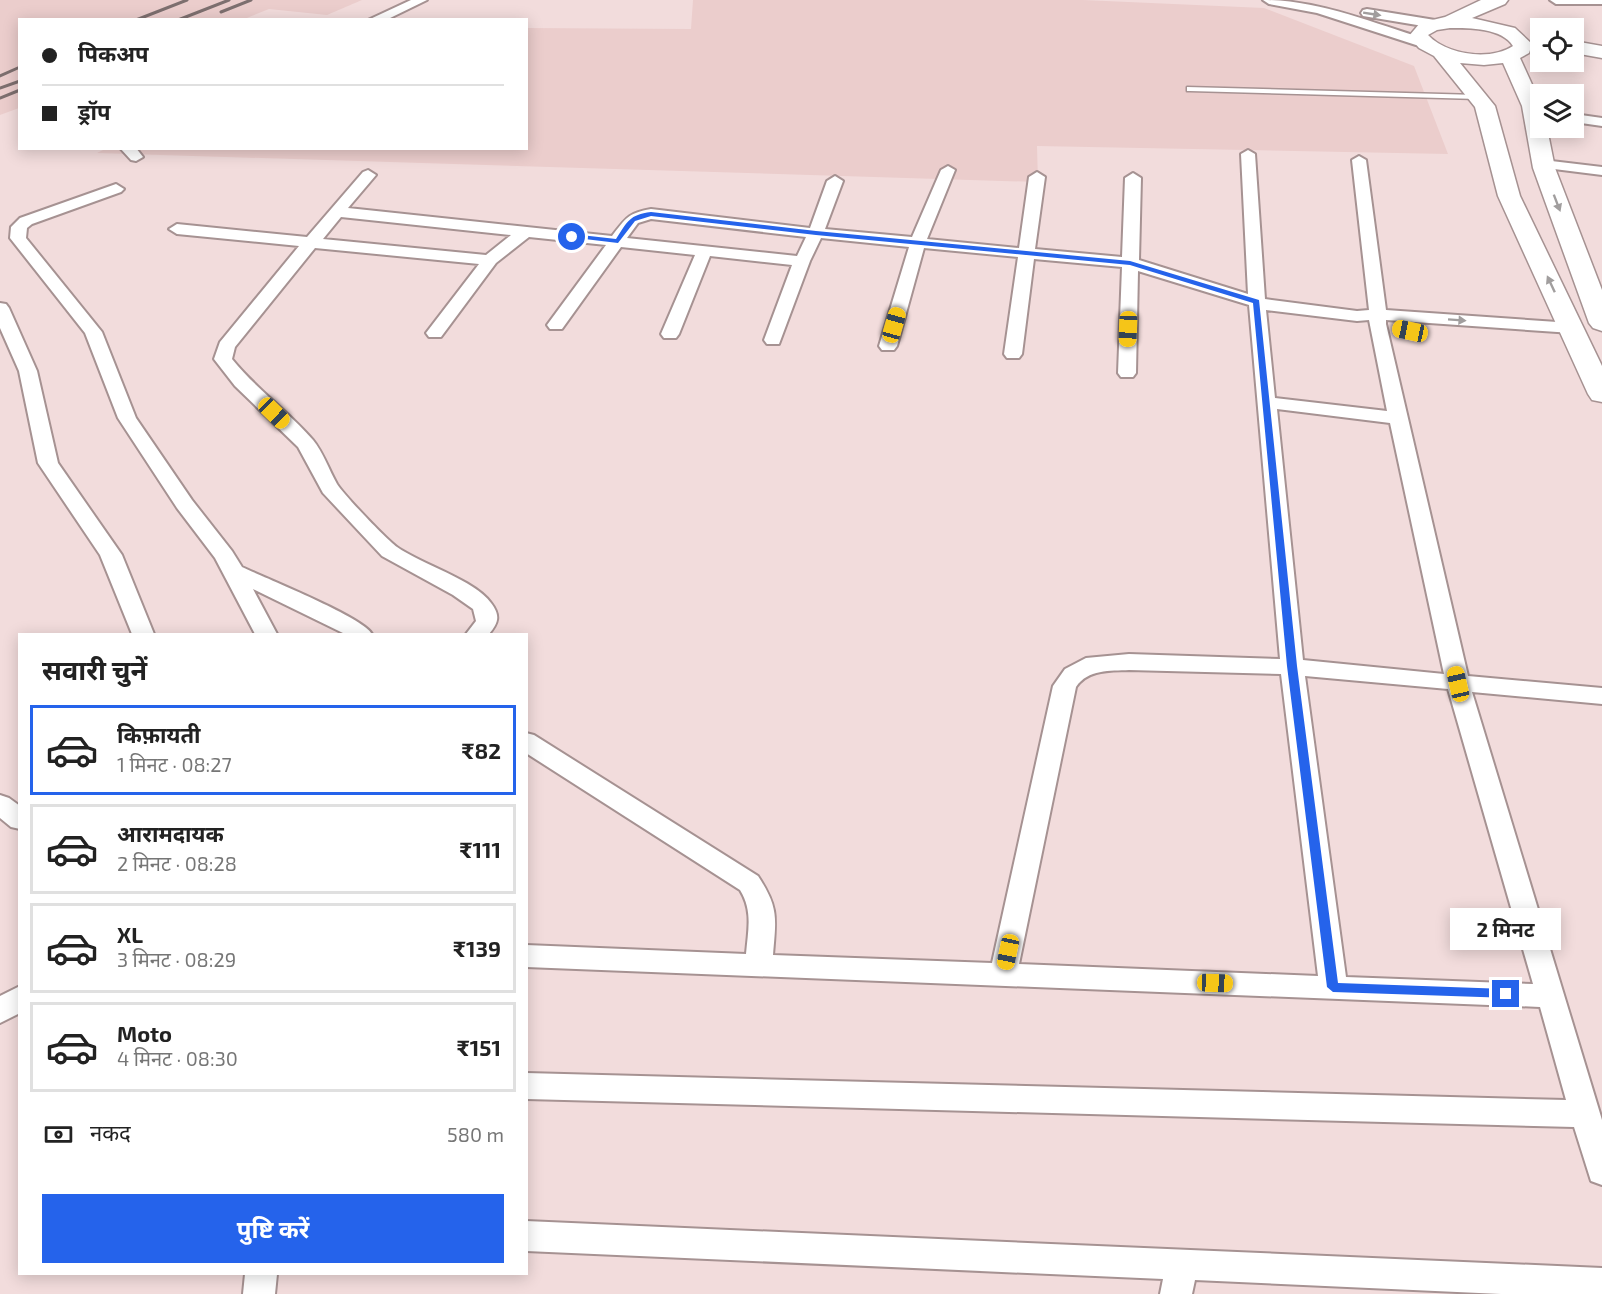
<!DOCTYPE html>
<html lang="hi">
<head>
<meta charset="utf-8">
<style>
  :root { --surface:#fff; --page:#f2f2f2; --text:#222; --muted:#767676; --line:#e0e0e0; --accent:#2563eb }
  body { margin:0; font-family:"Exo 2","Noto Sans Devanagari",sans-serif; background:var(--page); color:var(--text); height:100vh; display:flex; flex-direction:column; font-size:22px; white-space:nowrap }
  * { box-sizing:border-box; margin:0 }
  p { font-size:20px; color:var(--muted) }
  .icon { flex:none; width:33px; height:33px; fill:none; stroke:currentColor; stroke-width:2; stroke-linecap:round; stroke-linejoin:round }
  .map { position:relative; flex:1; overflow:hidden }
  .side { position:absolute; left:18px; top:633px; width:510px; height:642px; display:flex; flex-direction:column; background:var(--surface); border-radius:0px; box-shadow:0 3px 15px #0003 }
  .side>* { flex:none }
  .banner { position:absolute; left:18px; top:18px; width:510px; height:132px; border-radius:0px; box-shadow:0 3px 15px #0003; display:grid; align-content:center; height:132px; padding:0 24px; background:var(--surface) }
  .fabs { position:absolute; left:1530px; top:18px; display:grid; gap:12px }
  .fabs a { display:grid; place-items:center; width:54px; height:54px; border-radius:0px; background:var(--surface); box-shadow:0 3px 15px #0003; font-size:30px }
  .end { position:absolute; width:27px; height:27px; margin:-14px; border:8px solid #2563eb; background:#fff; box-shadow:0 0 0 3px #fff }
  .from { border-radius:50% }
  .bubble { position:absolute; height:42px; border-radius:0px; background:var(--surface); box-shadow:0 3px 15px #0003; font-size:20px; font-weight:700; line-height:42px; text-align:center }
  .car { position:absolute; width:18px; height:36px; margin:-18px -9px; border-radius:8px; box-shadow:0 0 4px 2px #0007; background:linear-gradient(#f5c518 24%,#345 0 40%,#f5c518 0 76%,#345 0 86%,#f5c518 0) }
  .banner b { display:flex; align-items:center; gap:21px; height:57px; font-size:22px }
  .banner b+b { border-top:2px solid var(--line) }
  .banner i { width:15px; height:15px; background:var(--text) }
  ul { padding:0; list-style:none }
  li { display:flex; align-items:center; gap:18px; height:90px; margin:0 12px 9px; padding:0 12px; border:3px solid var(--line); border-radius:0px }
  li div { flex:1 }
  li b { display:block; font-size:22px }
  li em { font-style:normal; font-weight:700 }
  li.on { border-color:var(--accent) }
  li>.icon { width:54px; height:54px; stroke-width:1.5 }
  h2 { padding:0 24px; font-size:27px; line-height:72px }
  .pay { display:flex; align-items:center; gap:15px; height:66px; padding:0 24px; font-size:22px }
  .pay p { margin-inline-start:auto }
  .primary-button { display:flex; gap:12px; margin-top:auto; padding:12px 24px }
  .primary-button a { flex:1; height:69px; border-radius:0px; background:var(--accent); color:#fff; font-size:24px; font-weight:700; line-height:69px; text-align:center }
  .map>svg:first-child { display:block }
</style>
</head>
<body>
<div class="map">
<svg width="1602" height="1294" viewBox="0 0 1602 1294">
  <rect width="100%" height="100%" fill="#f2dcdc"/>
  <!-- built -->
  <path fill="#ebcdcc" d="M 0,0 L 362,0 L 327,15 L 269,9 L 242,20 L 20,20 L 19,108 L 0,115 Z
    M 693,0 L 1083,0 L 1264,8 L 1414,66 L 1448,154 L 1037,146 L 1038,182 L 97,153 L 107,148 L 526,148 L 527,28 L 691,29 Z"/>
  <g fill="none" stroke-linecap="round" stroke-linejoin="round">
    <!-- lane casing -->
    <g stroke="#a69292" stroke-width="3">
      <path id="lane" d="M 1187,87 L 1478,95 L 1482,97 L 1478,99 L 1190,91 L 1187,91 Z"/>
    </g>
    <!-- street casing -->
    <g stroke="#a69292" stroke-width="4">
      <path id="street" d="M 411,0 L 427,0 L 386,20 L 368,20 Z
        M 1263,0 C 1319,0 1372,23 1426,39 L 1427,42 L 1421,46 L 1416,45 L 1317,13 L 1269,4 Z
        M 1550,0 L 1602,0 L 1602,4 L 1556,4 Z
        M 1367,9 L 1435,20 L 1441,24 L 1435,28 L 1363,16 L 1361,13 L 1363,10 Z
        M 1574,114 L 1602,118 L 1602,126 L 1574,122 Z
        M 120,148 L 136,148 L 143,157 L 136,161 L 131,160 Z
        M 1248,150 L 1255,154 L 1265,299 L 1357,311 L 1369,310 L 1352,160 L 1359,156 L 1366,160 L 1386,310 L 1572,323 L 1578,324 L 1581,328 L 1578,332 L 1572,333 L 1386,320 L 1386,324 L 1468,676 L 1602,688 L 1602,704 L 1472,692 L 1602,1120 L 1602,1185 L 1591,1181 L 1574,1127 L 526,1099 L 526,1073 L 1566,1100 L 1540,1007 L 526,967 L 526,945 L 746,954 C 748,930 753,911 740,890 L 526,753 L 526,733 L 534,735 L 758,876 C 779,908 776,918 773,955 L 992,963 L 1053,686 L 1065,669 L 1086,658 L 1129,654 L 1280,659 L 1249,305 L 1138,271 L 1136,373 L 1133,377 L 1121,377 L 1118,373 L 1122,267 L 1034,259 L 1022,354 L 1019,358 L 1007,358 L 1004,354 L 1018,257 L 924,248 L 897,346 L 894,350 L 882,350 L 879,346 L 909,247 L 821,238 L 810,261 L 779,344 L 767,344 L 764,340 L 792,265 L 710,256 L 679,334 L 676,338 L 664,338 L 661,334 L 695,255 L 621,247 L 562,329 L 550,329 L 547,325 L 606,245 L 529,237 L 496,263 L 441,337 L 429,337 L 426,333 L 479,264 L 315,248 L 235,347 L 232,359 C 256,389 288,411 313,440 C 323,452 329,470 337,484 C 344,495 386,539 397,547 C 421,564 475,580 491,603 C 501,616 498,623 489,634 L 466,634 L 476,621 L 473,609 L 453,595 L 382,556 L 323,493 L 298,447 L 235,386 L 214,359 L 220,342 L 299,246 L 177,234 L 169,229 L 177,224 L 307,237 L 363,172 L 368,170 L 376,175 L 348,208 L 612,236 C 626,218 628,213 651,209 L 810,228 L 827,181 L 835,176 L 843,181 L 825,229 L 912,237 L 941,170 L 948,166 L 955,170 L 927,239 L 1019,248 L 1029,177 L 1037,172 L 1045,177 L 1035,249 L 1122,257 L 1125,178 L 1133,173 L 1141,178 L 1139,260 L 1248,294 L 1241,154 ZM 341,217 L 511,235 L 486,255 L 323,239 ZM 651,219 L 806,237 L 797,256 L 627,238 L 638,223 ZM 1266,310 L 1357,321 L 1369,320 L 1387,411 L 1275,398 ZM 1277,409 L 1390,423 L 1444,674 L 1303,660 ZM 1129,670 L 1281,674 L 1318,976 L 1019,964 L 1076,687 C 1088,669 1110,671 1129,670 ZM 1305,676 L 1448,689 L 1533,984 L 1346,977 Z
        M 1543,160 L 1602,167 L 1602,175 L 1538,167 L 1536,164 L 1538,161 Z
        M 116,184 L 124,189 L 121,192 L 32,224 L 27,228 L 26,238 L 102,332 L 136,418 L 192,500 L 232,551 L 242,567 C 265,578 363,617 372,634 L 345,634 L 253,589 L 277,634 L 255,634 L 215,558 L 177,508 L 118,418 L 85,333 L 10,238 L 11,227 L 20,218 Z
        M 0,303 L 6,304 L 9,308 L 37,371 L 58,463 L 122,555 L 154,634 L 132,634 L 100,555 L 38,463 L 19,371 L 0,328 Z
        M 0,795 L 9,798 L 20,806 L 20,829 L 11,827 L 0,818 Z
        M 20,986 L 20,1013 L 0,1023 L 0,996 Z
        M 526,1221 L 1602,1268 L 1602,1294 L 1501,1294 L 1195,1280 L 1192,1294 L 1160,1294 L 1163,1279 L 526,1251 Z
        M 245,1274 L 277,1274 L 275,1294 L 243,1294 Z"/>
    </g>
    <!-- secondary casing -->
    <g stroke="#a69292" stroke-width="3">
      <path id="secondary" d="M 1481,0 L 1508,0 L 1505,4 L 1472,18 L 1515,28 L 1532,44 L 1529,53 L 1520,58 L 1540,102 L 1540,128 L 1547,128 L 1555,168 L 1602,290 L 1602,331 L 1593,328 L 1589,323 L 1533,168 L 1522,106 L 1503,63 L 1484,65 L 1460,63 L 1495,106 L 1520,196 L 1602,366 L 1602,402 L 1592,400 L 1588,394 L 1498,196 L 1475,107 L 1434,56 L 1419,48 L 1409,36 L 1420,23 L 1445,17 ZM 1450,28 C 1470,28 1502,28 1513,46 C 1490,61 1447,55 1428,35 L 1437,30 Z
        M 1574,41 L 1602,46 L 1602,58 L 1574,53 Z"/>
    </g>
    <!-- lane -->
    <use href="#lane" fill="#fff" fill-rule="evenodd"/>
    <!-- street -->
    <use href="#street" fill="#fff" fill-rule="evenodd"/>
    <!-- secondary -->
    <use href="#secondary" fill="#fff" fill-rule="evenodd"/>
    <!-- rail -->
    <path stroke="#7d6f6f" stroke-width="3" d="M 221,12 L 251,0
      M 136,20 L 187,0
      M 178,20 L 229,0
      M 0,76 L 20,67
      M 0,88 L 20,81
      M 0,98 L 20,90"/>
  </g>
  <!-- one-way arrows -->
  <defs><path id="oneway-solid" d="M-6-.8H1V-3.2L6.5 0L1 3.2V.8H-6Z" transform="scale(1.5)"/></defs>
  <g fill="#a19e9e">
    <use href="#oneway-solid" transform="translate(1372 14) rotate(9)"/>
    <use href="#oneway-solid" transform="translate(1557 203) rotate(69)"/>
    <use href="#oneway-solid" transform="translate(1551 284) rotate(-115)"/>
    <use href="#oneway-solid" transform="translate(1457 320) rotate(4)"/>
  </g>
  <!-- route -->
  <path fill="#2563eb" d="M 651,212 L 816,231 L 1130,261 L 1259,300 L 1297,666 L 1338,983 L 1506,989 L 1512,994 L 1510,998 L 1333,992 L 1327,987 L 1287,666 L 1253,303 L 1130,265 L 816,235 L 651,216 L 635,221 L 618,243 L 568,237 L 572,234 L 616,239 C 628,221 629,215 651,212 Z"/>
</svg>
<div class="fabs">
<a><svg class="icon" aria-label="locate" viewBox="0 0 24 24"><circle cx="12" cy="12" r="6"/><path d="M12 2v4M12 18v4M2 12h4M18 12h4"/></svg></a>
<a><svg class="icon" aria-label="layers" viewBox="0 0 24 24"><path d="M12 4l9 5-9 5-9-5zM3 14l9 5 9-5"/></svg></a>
</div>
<i class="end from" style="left:572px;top:237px"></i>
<i class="end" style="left:1506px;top:994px"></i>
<div class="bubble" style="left:1450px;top:908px;width:111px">2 मिनट</div>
<i class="car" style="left:894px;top:325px;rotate:16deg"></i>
<i class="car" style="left:1128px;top:329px;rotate:182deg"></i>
<i class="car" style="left:1410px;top:331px;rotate:282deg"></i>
<i class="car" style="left:274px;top:413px;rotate:134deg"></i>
<i class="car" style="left:1458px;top:684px;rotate:347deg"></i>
<i class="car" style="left:1008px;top:952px;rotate:192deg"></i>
<i class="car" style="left:1215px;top:983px;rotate:92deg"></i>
<div class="banner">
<b><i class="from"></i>पिकअप</b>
<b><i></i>ड्रॉप</b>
</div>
<section class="side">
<h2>सवारी चुनें</h2>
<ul>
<li class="on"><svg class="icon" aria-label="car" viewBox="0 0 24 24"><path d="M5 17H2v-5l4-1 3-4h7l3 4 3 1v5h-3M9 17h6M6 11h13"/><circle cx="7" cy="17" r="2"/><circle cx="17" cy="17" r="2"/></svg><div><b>किफ़ायती</b><p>1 मिनट · 08:27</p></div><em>₹82</em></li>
<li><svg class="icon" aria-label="car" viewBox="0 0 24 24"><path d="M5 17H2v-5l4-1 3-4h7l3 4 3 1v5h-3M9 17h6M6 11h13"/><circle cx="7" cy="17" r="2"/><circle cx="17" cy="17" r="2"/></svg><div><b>आरामदायक</b><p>2 मिनट · 08:28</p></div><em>₹111</em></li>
<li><svg class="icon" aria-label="car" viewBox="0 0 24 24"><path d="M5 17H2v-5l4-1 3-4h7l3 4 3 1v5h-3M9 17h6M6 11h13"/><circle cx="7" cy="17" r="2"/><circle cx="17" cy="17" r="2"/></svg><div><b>XL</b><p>3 मिनट · 08:29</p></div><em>₹139</em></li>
<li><svg class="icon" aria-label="car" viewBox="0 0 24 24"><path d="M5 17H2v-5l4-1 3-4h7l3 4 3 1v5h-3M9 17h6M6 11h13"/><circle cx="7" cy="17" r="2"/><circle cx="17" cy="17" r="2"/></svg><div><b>Moto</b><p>4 मिनट · 08:30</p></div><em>₹151</em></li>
</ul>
<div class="pay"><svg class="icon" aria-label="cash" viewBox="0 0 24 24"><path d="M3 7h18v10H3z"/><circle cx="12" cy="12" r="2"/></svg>नकद<p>580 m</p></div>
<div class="primary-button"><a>पुष्टि करें</a></div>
</section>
</div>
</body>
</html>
